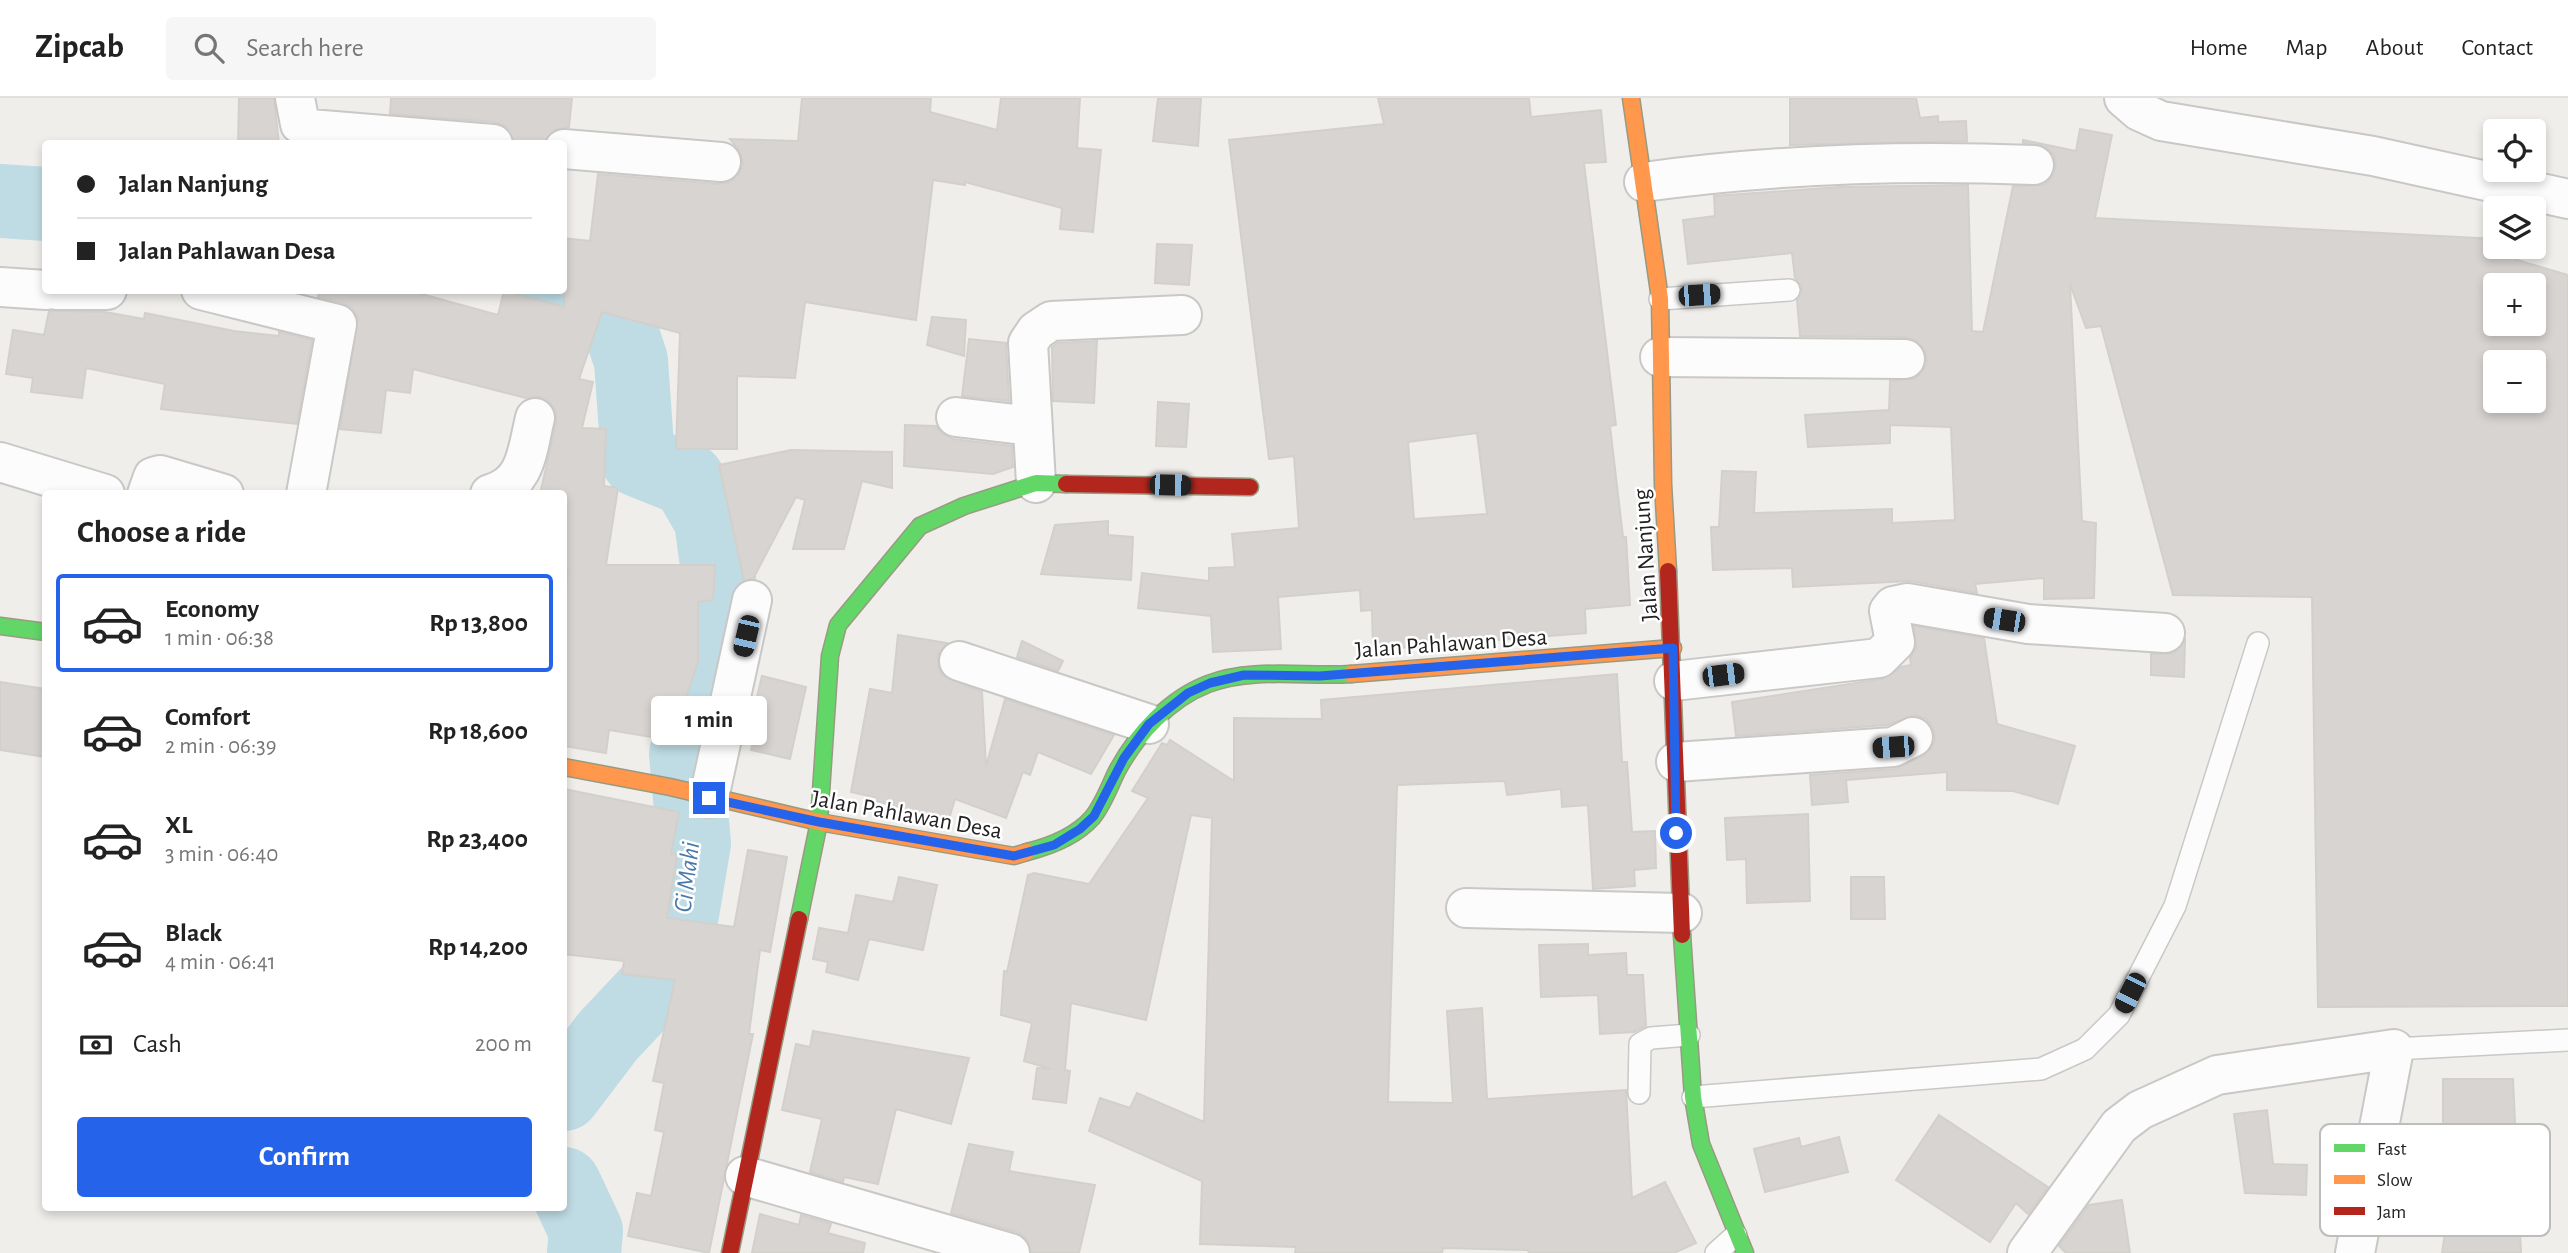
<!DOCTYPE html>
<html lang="en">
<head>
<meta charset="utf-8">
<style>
  :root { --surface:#fff; --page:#f6f6f6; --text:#222; --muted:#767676; --line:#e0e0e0; --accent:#2563eb }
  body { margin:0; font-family:"Alegreya Sans",sans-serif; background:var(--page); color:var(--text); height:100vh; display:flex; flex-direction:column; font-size:26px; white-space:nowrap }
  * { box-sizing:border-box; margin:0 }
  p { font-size:23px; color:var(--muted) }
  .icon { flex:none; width:38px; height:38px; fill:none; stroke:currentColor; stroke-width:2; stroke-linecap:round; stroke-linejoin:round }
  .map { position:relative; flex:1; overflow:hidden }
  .drawer { position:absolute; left:42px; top:392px; width:525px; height:721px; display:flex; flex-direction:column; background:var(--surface); border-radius:7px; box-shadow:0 4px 10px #0003 }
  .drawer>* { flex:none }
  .hud { position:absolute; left:42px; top:42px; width:525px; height:154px; border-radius:7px; box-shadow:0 4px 10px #0003; display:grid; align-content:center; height:154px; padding:0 35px; background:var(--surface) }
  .controls { position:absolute; left:2483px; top:21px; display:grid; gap:14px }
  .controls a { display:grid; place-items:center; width:63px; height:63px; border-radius:7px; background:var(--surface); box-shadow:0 4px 10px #0003; font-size:35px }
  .end { position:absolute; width:32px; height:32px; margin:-16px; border:9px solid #2563eb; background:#fff; box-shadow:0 0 0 4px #fff }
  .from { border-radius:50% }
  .bubble { position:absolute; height:49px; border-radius:7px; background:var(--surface); box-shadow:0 4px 10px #0003; font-size:23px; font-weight:600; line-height:49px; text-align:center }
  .car { position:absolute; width:21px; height:42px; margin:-21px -10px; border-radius:9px; box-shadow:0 0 5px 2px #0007; background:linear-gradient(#222 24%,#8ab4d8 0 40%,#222 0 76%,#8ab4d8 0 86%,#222 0) }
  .hud b { display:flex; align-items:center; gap:24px; height:66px; font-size:26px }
  .hud b+b { border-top:2px solid var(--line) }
  .hud i { width:18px; height:18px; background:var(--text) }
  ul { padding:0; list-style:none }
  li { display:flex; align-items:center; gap:21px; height:98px; margin:0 14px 10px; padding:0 21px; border:4px solid transparent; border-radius:7px }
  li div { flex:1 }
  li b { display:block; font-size:26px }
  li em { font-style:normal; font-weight:600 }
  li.current { border-color:var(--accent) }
  li>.icon { width:63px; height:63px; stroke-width:1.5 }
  h2 { padding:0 35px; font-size:32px; line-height:84px }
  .pay { display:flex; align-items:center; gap:18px; height:77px; padding:0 35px; font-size:26px }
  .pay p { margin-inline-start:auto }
  .action { display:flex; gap:14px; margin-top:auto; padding:14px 35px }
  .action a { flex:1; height:80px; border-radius:7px; background:var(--accent); color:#fff; font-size:28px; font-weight:600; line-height:80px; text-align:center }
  header { display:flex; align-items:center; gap:42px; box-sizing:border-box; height:98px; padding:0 35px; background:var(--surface); border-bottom:2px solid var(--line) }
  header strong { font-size:33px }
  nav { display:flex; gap:38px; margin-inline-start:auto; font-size:24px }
  .search { width:490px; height:63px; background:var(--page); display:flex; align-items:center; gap:18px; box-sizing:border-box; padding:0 24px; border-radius:7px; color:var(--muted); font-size:26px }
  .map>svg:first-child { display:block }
</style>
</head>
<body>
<header>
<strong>Zipcab</strong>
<div class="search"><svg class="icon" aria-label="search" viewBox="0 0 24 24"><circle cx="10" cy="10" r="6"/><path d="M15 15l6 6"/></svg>Search here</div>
<nav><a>Home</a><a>Map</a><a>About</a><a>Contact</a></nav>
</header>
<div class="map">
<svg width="2568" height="1155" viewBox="0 0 2568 1155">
  <rect width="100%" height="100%" fill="#f0eeeb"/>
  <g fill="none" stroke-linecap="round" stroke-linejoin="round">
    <!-- river -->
    <path stroke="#bfdbe3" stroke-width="74" d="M 0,103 L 46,106
      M 553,192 L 582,198 L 617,220 L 631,263 L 638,362 L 688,382 L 711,422 L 723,512 L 686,656 L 694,745 L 673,869 L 608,938 L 564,996
      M 564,1086 L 586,1133 L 584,1155"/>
  </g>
  <!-- building -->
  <path fill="#d7d4d2" stroke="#d3d0cc" stroke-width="2" fill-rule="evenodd" d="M 239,0 L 274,0 L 279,46 L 238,46 Z
    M 391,0 L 572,0 L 569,29 L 554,32 L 543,46 L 514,46 L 506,28 L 495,24 L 390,16 Z
    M 802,0 L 931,0 L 930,14 L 997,32 L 1001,0 L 1080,0 L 1077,50 L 1101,52 L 1093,134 L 1060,131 L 1062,110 L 965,84 L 965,87 L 933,82 L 916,222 L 805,204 L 795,280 L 737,278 L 737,351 L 676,351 L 680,235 L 602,214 L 579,281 L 593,284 L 582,330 L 606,331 L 604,388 L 618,390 L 606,467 L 715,467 L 713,502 L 698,504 L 698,563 L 678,624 L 669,642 L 609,632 L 606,655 L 564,648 L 564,515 L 568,470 L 564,470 L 564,396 L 540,396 L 556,325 L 556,313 L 549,304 L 540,299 L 526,300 L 413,271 L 410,295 L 386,292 L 381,335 L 340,331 L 358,220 L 352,210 L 343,205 L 318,199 L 320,192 L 407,192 L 498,217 L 504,193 L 564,209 L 564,140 L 590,143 L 598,76 L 719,86 L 730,84 L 739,76 L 743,65 L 740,54 L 730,41 L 798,43 Z
    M 1158,0 L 1201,0 L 1198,48 L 1153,43 Z
    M 1378,0 L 1529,0 L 1531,19 L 1601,12 L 1606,64 L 1584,65 L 1616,327 L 1610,328 L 1623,439 L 1626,439 L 1630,507 L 1585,511 L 1586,535 L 1373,552 L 1372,512 L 1361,513 L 1360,492 L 1278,499 L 1281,551 L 1213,554 L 1211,518 L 1138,510 L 1142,475 L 1209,483 L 1209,470 L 1235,469 L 1232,436 L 1299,430 L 1294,358 L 1269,361 L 1229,42 L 1384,26 ZM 1477,335 L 1487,416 L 1414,421 L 1408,344 Z
    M 1790,0 L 1916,0 L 1920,20 L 1938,18 L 1938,24 L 1966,23 L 1967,43 L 1790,47 Z
    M 2080,31 L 2112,37 L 2095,120 L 2496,141 L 2496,149 L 2513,149 L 2514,161 L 2568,177 L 2568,908 L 2318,909 L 2312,499 L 2173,497 L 2101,228 L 2086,230 L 2070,186 L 2082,423 L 2096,425 L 2094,500 L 2044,501 L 2044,480 L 1975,486 L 1977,495 L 1910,483 L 1793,489 L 1792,470 L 1713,472 L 1711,429 L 1719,429 L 1722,373 L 1756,374 L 1754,415 L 1892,411 L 1892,425 L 1955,422 L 1951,329 L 1890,327 L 1890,345 L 1808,349 L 1805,317 L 1889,312 L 1890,283 L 1916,280 L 1924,271 L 1927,262 L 1924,251 L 1917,243 L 1905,239 L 1800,238 L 1797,202 L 1802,190 L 1795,180 L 1792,155 L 1688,166 L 1683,122 L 1715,118 L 1714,98 L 1840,89 L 1968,87 L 1972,233 L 1983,234 L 2013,88 L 2044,87 L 2052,79 L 2056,68 L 2054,57 L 2046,49 L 2023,45 L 2023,42 L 2076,53 ZM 2496,187 L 2534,187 L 2534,226 L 2496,226 ZM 2496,264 L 2534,264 L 2534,303 L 2496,303 Z
    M 1157,146 L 1192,147 L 1189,187 L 1155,185 Z
    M 49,213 L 105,214 L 144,221 L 145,215 L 234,233 L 279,238 L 279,234 L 312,242 L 297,326 L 161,311 L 165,286 L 86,270 L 82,300 L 31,294 L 33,280 L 6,276 L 13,232 L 44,237 Z
    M 932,219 L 966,222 L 964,258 L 927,247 Z
    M 969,241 L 1006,245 L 1009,303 L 962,298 Z
    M 1097,243 L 1094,305 L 1053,303 L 1052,249 L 1058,245 Z
    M 1158,304 L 1189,306 L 1186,349 L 1156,348 Z
    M 905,327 L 936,328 L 942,336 L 953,341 L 1012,348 L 1013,369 L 993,376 L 904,368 Z
    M 791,352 L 892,354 L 892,390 L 862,383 L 844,451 L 793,451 L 805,402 L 796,399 L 753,481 L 744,482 L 719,367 Z
    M 1108,423 L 1108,437 L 1133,439 L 1131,482 L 1041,476 L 1055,427 Z
    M 1914,528 L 1984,540 L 1997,626 L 2075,648 L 2058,706 L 2013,693 L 1947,692 L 1947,674 L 1846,682 L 1848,704 L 1812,707 L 1810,677 L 1895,671 L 1923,658 L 1932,650 L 1935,641 L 1933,630 L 1926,621 L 1915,617 L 1887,627 L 1736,638 L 1732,604 L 1882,581 L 1901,569 L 1911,567 L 1910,560 L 1916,550 Z
    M 898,537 L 947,545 L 938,557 L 938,567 L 942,577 L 982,594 L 986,668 L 1005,601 L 1114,637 L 1091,676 L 1038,654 L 1030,677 L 1023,674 L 1006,720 L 955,701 L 948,724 L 877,703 L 878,700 L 851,694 L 870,591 L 892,595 Z
    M 2185,542 L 2184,579 L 2151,577 L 2151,556 L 2174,555 Z
    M 1022,543 L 1063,563 L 1058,573 L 1017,559 Z
    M 1617,576 L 1622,664 L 1627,664 L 1632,734 L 1655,733 L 1656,770 L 1634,772 L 1635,788 L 1593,791 L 1588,707 L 1562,709 L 1561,691 L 1507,697 L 1505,683 L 1397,687 L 1388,1004 L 1453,1005 L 1447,913 L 1482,910 L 1487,1001 L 1626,992 L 1632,1100 L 1665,1084 L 1696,1145 L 1674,1155 L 1529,1155 L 1528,1152 L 1443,1150 L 1442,1155 L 1295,1155 L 1296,1149 L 1200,1146 L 1202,1083 L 1089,1033 L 1100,1000 L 1130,1010 L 1137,995 L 1204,1024 L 1212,720 L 1191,717 L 1146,922 L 1071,905 L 1065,972 L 1070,973 L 1066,1005 L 1033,1001 L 1037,970 L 1051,971 L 1024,963 L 1032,925 L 1001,917 L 1004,873 L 1007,874 L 1028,777 L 1034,775 L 1089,786 L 1148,700 L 1132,693 L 1162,645 L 1167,647 L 1170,642 L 1234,683 L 1234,620 L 1322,621 L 1321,602 Z
    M 762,578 L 806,589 L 790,661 L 751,652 L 760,617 L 753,615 Z
    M 0,584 L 46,591 L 46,659 L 0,652 Z
    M 564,691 L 679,714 L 671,756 L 677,757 L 667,820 L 734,829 L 748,752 L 787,759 L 770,854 L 760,852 L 749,936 L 753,936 L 709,1155 L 628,1138 L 637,1095 L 651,1098 L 664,1034 L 655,1032 L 664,985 L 653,983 L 675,882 L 622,876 L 624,863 L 564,856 Z
    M 1808,716 L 1810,803 L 1747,805 L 1746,761 L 1727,762 L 1725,720 Z
    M 899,779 L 937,787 L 923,852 L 869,841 L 858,882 L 826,874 L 828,864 L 813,861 L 819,830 L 848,835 L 856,797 L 893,804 Z
    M 1851,779 L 1884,779 L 1885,821 L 1851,821 Z
    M 1588,846 L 1588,857 L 1626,855 L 1627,877 L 1643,877 L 1646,928 L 1634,934 L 1600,936 L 1598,897 L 1541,899 L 1539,847 Z
    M 813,933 L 969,960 L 951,1026 L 896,1011 L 878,1086 L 844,1079 L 843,1084 L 810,1074 L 822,1021 L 782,1012 L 796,946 L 810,949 Z
    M 2443,981 L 2513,981 L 2521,1155 L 2442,1155 L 2446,1129 L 2400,1110 L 2405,1061 L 2443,1062 Z
    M 2267,1012 L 2273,1066 L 2307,1067 L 2306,1097 L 2245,1095 L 2234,1016 Z
    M 1939,1017 L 2048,1089 L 2028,1116 L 2016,1105 L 1990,1144 L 1896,1082 Z
    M 1839,1039 L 1848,1074 L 1765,1094 L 1754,1051 L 1799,1040 L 1801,1049 Z
    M 969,1046 L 1013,1054 L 1009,1073 L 1095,1087 L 1079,1155 L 1031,1155 L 1026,1140 L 1017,1134 L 951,1115 Z
    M 2122,1102 L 2130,1155 L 2066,1155 L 2059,1148 L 2089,1107 Z
    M 760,1116 L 799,1127 L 801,1117 L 831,1126 L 828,1135 L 865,1145 L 863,1155 L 752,1155 Z"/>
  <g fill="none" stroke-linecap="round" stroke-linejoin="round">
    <!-- lane casing -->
    <g stroke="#c9c8c7" stroke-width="24">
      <path id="lane" d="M 1660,201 L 1789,192
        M 2394,951 L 2568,942
        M 1639,995 L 1640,946 L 1651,940 L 1689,937
        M 1693,999 L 2041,971 L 2085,951 L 2119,917 L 2175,808 L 2258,545
        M 1716,1155 L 1736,1137"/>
    </g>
    <!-- street casing -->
    <g stroke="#c9c8c7" stroke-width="42">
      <path id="street" d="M 295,0 L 300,26 L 310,31 L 493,46
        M 2124,0 L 2139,13 L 2161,23 L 2373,58 L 2568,101
        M 564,51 L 721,64
        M 1644,84 C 1774,66 1903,62 2034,67
        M 0,189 L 46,192
        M 56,192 L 107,192
        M 201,192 L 337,226 L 306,396
        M 1660,259 L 1905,261
        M 956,319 L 1032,328
        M 0,364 L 105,396
        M 1036,385 L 1028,245 L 1036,233 L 1051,223 L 1182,217
        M 147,396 L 153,379 L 160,377 L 224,396
        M 490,396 C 527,386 527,352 535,320
        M 959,563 L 1149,626
        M 1674,583 L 1879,560 L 1895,544 L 1889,513 L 1893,508 L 1907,505 L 2028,526 L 2165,535
        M 1676,664 L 1893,649 L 1913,639
        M 709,700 L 752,502
        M 1466,810 L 1682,815
        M 745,1078 L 1010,1155
        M 2027,1155 L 2119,1028 L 2140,1012 L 2217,977 L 2394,951 L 2355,1155"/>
    </g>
    <!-- fast casing -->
    <g stroke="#999a82" stroke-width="19">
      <path id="fast" d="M 0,528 L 46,534
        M 1027,754 C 1051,748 1075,739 1092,720 C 1103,707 1110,687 1117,673 C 1137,636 1169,601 1208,586 C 1252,569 1305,579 1351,576
        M 799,821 L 819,724 L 830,558 L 838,527 L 920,428 L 964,408 L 1036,385 L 1066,386
        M 1682,837 L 1693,999 L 1701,1046 L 1745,1155"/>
    </g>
    <!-- slow casing -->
    <g stroke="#999a82" stroke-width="19">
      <path id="slow" d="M 1631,0 L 1660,201 L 1663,386 L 1668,473
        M 1351,576 L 1673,550
        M 564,669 L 670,689 L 819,724 L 1014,758 L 1027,754"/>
    </g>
    <!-- jam casing -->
    <g stroke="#999a82" stroke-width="19">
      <path id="jam" d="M 1066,386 L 1250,389
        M 1668,473 L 1682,837
        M 730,1155 L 799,821"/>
    </g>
    <!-- lane -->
    <use href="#lane" stroke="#fdfcfc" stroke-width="21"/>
    <!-- street -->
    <use href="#street" stroke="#fdfcfc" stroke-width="38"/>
    <!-- fast -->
    <use href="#fast" stroke="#63d668" stroke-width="16"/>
    <!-- slow -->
    <use href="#slow" stroke="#ff974d" stroke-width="16"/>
    <!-- jam -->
    <use href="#jam" stroke="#b3261e" stroke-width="16"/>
  </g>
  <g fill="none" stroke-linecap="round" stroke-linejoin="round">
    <!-- route -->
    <path stroke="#2563eb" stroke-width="9" d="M 709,700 L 819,724 L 1014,758 L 1054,747 L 1080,731 L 1094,718 L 1124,660 L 1149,626 L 1188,595 L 1210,585 L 1244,577 L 1320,578 L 1673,550 L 1676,735"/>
  </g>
  <g text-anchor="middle" stroke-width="5" stroke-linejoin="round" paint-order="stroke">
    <!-- street labels -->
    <g font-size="24" fill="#222" stroke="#fff">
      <text transform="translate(1645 457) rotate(-94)" y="8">Jalan Nanjung</text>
      <text transform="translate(1451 545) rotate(-4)" y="8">Jalan Pahlawan Desa</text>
      <text transform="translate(907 716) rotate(10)" y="8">Jalan Pahlawan Desa</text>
    </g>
    <!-- water labels -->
    <g font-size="26" font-style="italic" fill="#4a7aab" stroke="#fff">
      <text transform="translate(686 779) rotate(-83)" y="9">Ci Mahi</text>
    </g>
  </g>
  <!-- legend -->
  <rect x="2320" y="1026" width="230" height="112" rx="10" fill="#fff" stroke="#bdbdbd" stroke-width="2"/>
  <rect x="2334" y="1046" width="31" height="8" fill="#63d668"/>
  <rect x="2334" y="1077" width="31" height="9" fill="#ff974d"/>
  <rect x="2334" y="1109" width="31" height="8" fill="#b3261e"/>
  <g font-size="19" fill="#222">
    <text x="2377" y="1057">Fast</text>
    <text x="2377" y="1088">Slow</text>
    <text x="2377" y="1120">Jam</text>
  </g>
</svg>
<div class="controls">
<a><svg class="icon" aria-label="locate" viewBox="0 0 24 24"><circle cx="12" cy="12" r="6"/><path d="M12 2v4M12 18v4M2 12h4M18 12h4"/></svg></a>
<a><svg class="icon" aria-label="layers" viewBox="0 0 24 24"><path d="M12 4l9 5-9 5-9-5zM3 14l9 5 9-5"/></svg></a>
<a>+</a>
<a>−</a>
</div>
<i class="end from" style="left:1676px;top:735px"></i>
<i class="end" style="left:709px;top:700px"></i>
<div class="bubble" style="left:651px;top:598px;width:116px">1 min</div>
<i class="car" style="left:1699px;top:197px;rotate:86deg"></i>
<i class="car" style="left:1170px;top:387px;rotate:91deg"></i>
<i class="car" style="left:2004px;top:522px;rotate:279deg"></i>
<i class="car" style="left:746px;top:538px;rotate:193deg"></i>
<i class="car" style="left:1723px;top:577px;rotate:83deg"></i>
<i class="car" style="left:1893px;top:649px;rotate:266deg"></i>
<i class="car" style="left:2130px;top:895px;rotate:207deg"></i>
<div class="hud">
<b><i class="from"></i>Jalan Nanjung</b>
<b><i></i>Jalan Pahlawan Desa</b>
</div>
<section class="drawer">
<h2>Choose a ride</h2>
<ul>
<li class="current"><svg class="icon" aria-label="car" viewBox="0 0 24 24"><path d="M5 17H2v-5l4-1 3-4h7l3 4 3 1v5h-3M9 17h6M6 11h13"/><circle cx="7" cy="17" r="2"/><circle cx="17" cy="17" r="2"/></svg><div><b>Economy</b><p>1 min · 06:38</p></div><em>Rp 13,800</em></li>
<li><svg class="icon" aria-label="car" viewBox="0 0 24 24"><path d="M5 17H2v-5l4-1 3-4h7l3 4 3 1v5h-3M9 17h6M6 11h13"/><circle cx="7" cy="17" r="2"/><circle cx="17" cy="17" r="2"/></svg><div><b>Comfort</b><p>2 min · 06:39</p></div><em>Rp 18,600</em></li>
<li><svg class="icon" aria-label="car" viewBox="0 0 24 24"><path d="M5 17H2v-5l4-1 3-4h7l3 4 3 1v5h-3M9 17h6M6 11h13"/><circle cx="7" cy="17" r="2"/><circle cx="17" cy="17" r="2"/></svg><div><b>XL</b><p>3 min · 06:40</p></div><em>Rp 23,400</em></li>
<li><svg class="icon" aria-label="car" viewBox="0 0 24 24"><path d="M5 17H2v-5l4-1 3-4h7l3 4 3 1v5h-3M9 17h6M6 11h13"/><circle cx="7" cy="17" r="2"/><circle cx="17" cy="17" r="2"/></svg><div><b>Black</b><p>4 min · 06:41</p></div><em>Rp 14,200</em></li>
</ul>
<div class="pay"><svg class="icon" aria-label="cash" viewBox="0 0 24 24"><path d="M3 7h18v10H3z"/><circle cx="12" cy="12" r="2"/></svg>Cash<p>200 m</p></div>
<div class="action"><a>Confirm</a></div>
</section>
</div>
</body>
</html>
